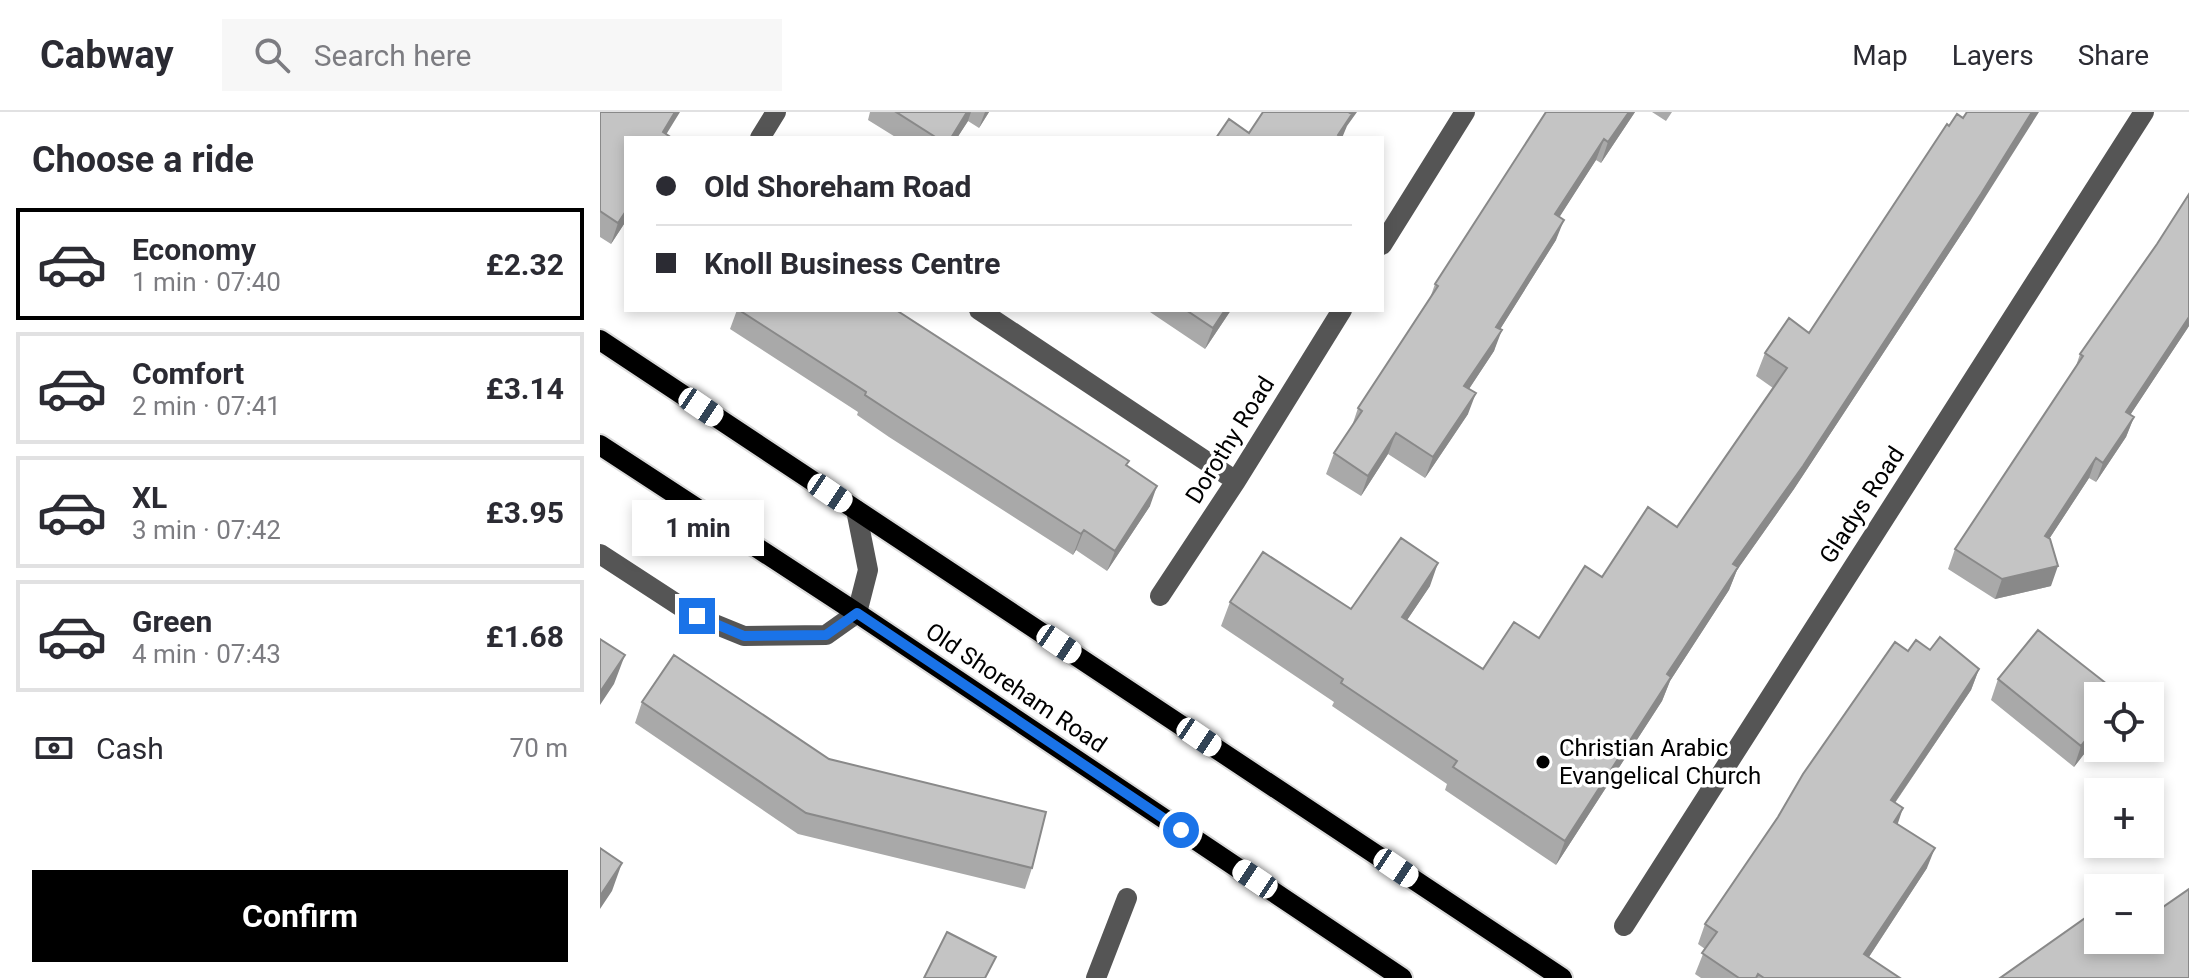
<!DOCTYPE html>
<html lang="en">
<head>
<meta charset="utf-8">
<style>
  :root { --surface:#fff; --page:#f7f7f7; --text:#2b2b33; --muted:#7c7c81; --line:#e1e1e2; --accent:#000 }
  body { margin:0; font-family:Roboto,sans-serif; background:var(--page); color:var(--text); height:100vh; display:flex; flex-direction:column; font-size:30px; white-space:nowrap }
  * { box-sizing:border-box; margin:0 }
  p { font-size:26px; color:var(--muted) }
  .icon { flex:none; width:44px; height:44px; fill:none; stroke:currentColor; stroke-width:2; stroke-linecap:round; stroke-linejoin:round }
  .map { position:relative; flex:1; overflow:hidden }
  .panel { display:flex; flex-direction:column; background:var(--surface); width:600px }
  .panel>* { flex:none }
  .top-card { position:absolute; left:24px; top:24px; width:760px; height:176px; border-radius:0px; box-shadow:0 4px 12px #0003; display:grid; align-content:center; height:176px; padding:0 32px; background:var(--surface) }
  .controls { position:absolute; left:1484px; top:570px; display:grid; gap:16px }
  .controls a { display:grid; place-items:center; width:80px; height:80px; border-radius:0px; background:var(--surface); box-shadow:0 4px 12px #0003; font-size:40px }
  .end { position:absolute; width:36px; height:36px; margin:-18px; border:10px solid #1a73e8; background:#fff; box-shadow:0 0 0 4px #fff }
  .from { border-radius:50% }
  .bubble { position:absolute; height:56px; border-radius:0px; background:var(--surface); box-shadow:0 4px 12px #0003; font-size:26px; font-weight:700; line-height:56px; text-align:center }
  .car { position:absolute; width:24px; height:48px; margin:-24px -12px; border-radius:10px; box-shadow:0 0 6px 2px #0007; background:linear-gradient(#fff 24%,#345 0 40%,#fff 0 76%,#345 0 86%,#fff 0) }
  .top-card b { display:flex; align-items:center; gap:28px; height:76px; font-size:30px }
  .top-card b+b { border-top:2px solid var(--line) }
  .top-card i { width:20px; height:20px; background:var(--text) }
  ul { padding:0; list-style:none }
  li { display:flex; align-items:center; gap:24px; height:112px; margin:0 16px 12px; padding:0 16px; border:4px solid var(--line); border-radius:0px }
  li div { flex:1 }
  li b { display:block; font-size:30px }
  li em { font-style:normal; font-weight:700 }
  li.active { border-color:var(--accent) }
  li>.icon { width:72px; height:72px; stroke-width:1.5 }
  h2 { padding:0 32px; font-size:36px; line-height:96px }
  .pay { display:flex; align-items:center; gap:20px; height:88px; padding:0 32px; font-size:30px }
  .pay p { margin-inline-start:auto }
  .button { display:flex; gap:16px; margin-top:auto; padding:16px 32px }
  .button a { flex:1; height:92px; border-radius:0px; background:var(--accent); color:#fff; font-size:32px; font-weight:700; line-height:92px; text-align:center }
  header { display:flex; align-items:center; gap:48px; box-sizing:border-box; height:112px; padding:0 40px; background:var(--surface); border-bottom:2px solid var(--line) }
  header strong { font-size:38px }
  nav { display:flex; gap:44px; margin-inline-start:auto; font-size:28px }
  .search { width:560px; height:72px; background:var(--page); display:flex; align-items:center; gap:20px; box-sizing:border-box; padding:0 28px; border-radius:0px; color:var(--muted); font-size:30px }
  main { display:flex; flex:1; min-height:0 }
  .map>svg:first-child { display:block }
</style>
</head>
<body>
<header>
<strong>Cabway</strong>
<div class="search"><svg class="icon" aria-label="search" viewBox="0 0 24 24"><circle cx="10" cy="10" r="6"/><path d="M15 15l6 6"/></svg>Search here</div>
<nav><a>Map</a><a>Layers</a><a>Share</a></nav>
</header>
<main>
<section class="panel">
<h2>Choose a ride</h2>
<ul>
<li class="active"><svg class="icon" aria-label="car" viewBox="0 0 24 24"><path d="M5 17H2v-5l4-1 3-4h7l3 4 3 1v5h-3M9 17h6M6 11h13"/><circle cx="7" cy="17" r="2"/><circle cx="17" cy="17" r="2"/></svg><div><b>Economy</b><p>1 min · 07:40</p></div><em>£2.32</em></li>
<li><svg class="icon" aria-label="car" viewBox="0 0 24 24"><path d="M5 17H2v-5l4-1 3-4h7l3 4 3 1v5h-3M9 17h6M6 11h13"/><circle cx="7" cy="17" r="2"/><circle cx="17" cy="17" r="2"/></svg><div><b>Comfort</b><p>2 min · 07:41</p></div><em>£3.14</em></li>
<li><svg class="icon" aria-label="car" viewBox="0 0 24 24"><path d="M5 17H2v-5l4-1 3-4h7l3 4 3 1v5h-3M9 17h6M6 11h13"/><circle cx="7" cy="17" r="2"/><circle cx="17" cy="17" r="2"/></svg><div><b>XL</b><p>3 min · 07:42</p></div><em>£3.95</em></li>
<li><svg class="icon" aria-label="car" viewBox="0 0 24 24"><path d="M5 17H2v-5l4-1 3-4h7l3 4 3 1v5h-3M9 17h6M6 11h13"/><circle cx="7" cy="17" r="2"/><circle cx="17" cy="17" r="2"/></svg><div><b>Green</b><p>4 min · 07:43</p></div><em>£1.68</em></li>
</ul>
<div class="pay"><svg class="icon" aria-label="cash" viewBox="0 0 24 24"><path d="M3 7h18v10H3z"/><circle cx="12" cy="12" r="2"/></svg>Cash<p>70 m</p></div>
<div class="button"><a>Confirm</a></div>
</section>
<div class="map">
<svg width="1589" height="866" viewBox="0 0 1589 866">
  <rect width="100%" height="100%" fill="#fff"/>
  <g fill="none" stroke-linecap="round" stroke-linejoin="round">
    <!-- major casing -->
    <g stroke="#dbdbdb" stroke-width="24">
      <path id="major" d="M 0,228 L 962,866
        M 0,333 L 257,501 L 802,866"/>
    </g>
    <!-- minor -->
    <path stroke="#555" stroke-width="20" d="M 160,26 L 176,0
      M 782,133 L 865,0
      M 379,198 L 636,369
      M 0,442 L 83,496 L 112,511 L 144,524 L 226,523 L 257,501 L 268,458 L 256,398
      M 560,484 L 636,369 L 742,198
      M 1024,814 L 1544,0
      M 496,866 L 527,786"/>
    <!-- major -->
    <use href="#major" stroke="#000" stroke-width="20"/>
  </g>
  <!-- wall -->
  <path fill="#a9a9a9" d="M 0,0 L 67,22 L 26,109 L 11,132 L 0,125 Z
    M 270,0 L 389,0 L 379,16 L 368,9 L 357,26 L 297,26 L 268,8 Z
    M 946,0 L 1035,0 L 1001,51 L 996,48 L 959,105 L 956,128 L 900,217 L 894,239 L 869,277 L 868,302 L 825,366 L 788,342 L 761,384 L 726,362 L 734,341 L 752,314 L 758,296 L 829,189 L 835,172 Z
    M 1052,0 L 1072,0 L 1066,9 Z
    M 1589,82 L 1589,214 L 1530,303 L 1534,305 L 1526,325 L 1496,370 L 1489,366 L 1449,427 L 1451,474 L 1395,487 L 1348,457 L 1355,437 L 1476,254 L 1480,242 L 1557,132 Z
    M 1372,106 L 1194,377 L 1137,458 L 1129,478 L 1070,569 L 1062,589 L 956,753 L 845,678 L 847,672 L 732,594 L 734,590 L 621,514 L 630,490 L 751,497 L 830,474 L 807,508 L 883,557 L 939,526 L 1002,465 L 1077,415 L 1173,276 L 1156,264 L 1165,241 L 1209,221 Z
    M 137,198 L 296,198 L 527,354 L 550,394 L 507,459 L 476,438 L 473,443 L 289,325 L 257,303 L 258,300 L 130,217 Z
    M 547,198 L 631,198 L 605,237 Z
    M 1308,539 L 1379,557 L 1371,578 L 1295,691 L 1298,712 L 1327,756 L 1269,845 L 1300,866 L 1101,866 L 1095,862 L 1105,837 L 1098,832 L 1105,812 Z
    M 1398,567 L 1498,624 L 1474,655 L 1391,588 Z
    M 42,590 L 229,647 L 432,756 L 425,777 L 198,722 L 35,611 Z"/>
  <!-- shaded-wall -->
  <path fill="#898989" d="M 75,0 L 80,0 L 64,26 L 63,20 Z
    M 367,0 L 371,0 L 368,9 L 357,26 L 351,26 Z
    M 385,0 L 389,0 L 379,16 Z
    M 751,0 L 757,0 L 747,14 L 742,26 L 737,26 Z
    M 1029,0 L 1035,0 L 1001,51 L 1008,30 Z
    M 1432,0 L 1439,0 L 1372,106 L 1194,377 L 1137,458 L 1129,478 L 1070,569 L 1062,589 L 956,753 L 965,729 L 1133,452 Z
    M 1004,27 L 996,48 L 948,123 L 955,102 Z
    M 26,99 L 26,109 L 11,132 L 18,111 Z
    M 964,108 L 956,128 L 889,235 L 896,215 Z
    M 625,198 L 631,198 L 605,237 L 613,216 Z
    M 1589,205 L 1589,214 L 1519,320 L 1526,300 Z
    M 902,218 L 894,239 L 857,295 L 864,274 Z
    M 876,281 L 868,302 L 825,366 L 833,345 Z
    M 1534,305 L 1526,325 L 1496,370 L 1503,351 Z
    M 796,321 L 788,342 L 761,384 L 768,364 Z
    M 1496,346 L 1489,366 L 1438,444 L 1445,424 Z
    M 557,374 L 550,394 L 507,459 L 515,439 Z
    M 484,418 L 476,438 L 473,443 L 481,422 Z
    M 838,451 L 830,474 L 793,529 L 802,505 Z
    M 1458,454 L 1451,474 L 1395,487 L 1402,467 Z
    M 25,543 L 14,572 L 0,593 L 0,580 Z
    M 1379,557 L 1371,578 L 1283,708 L 1291,688 Z
    M 1498,613 L 1498,624 L 1474,655 L 1481,634 Z
    M 1303,696 L 1296,717 L 1294,710 Z
    M 1335,736 L 1327,756 L 1257,863 L 1264,842 Z
    M 22,751 L 12,779 L 0,797 L 0,784 Z"/>
  <!-- building -->
  <path fill="#c4c4c4" stroke="#898989" stroke-width="2" d="M 0,0 L 75,0 L 63,20 L 72,26 L 26,26 L 26,99 L 18,111 L 0,99 Z
    M 296,0 L 367,0 L 351,26 L 337,26 Z
    M 663,0 L 751,0 L 750,1 L 752,2 L 738,23 L 742,26 L 616,26 L 629,7 L 649,21 Z
    M 946,0 L 1029,0 L 1008,30 L 1004,27 L 955,102 L 964,108 L 896,215 L 902,218 L 864,274 L 876,281 L 833,345 L 796,321 L 768,364 L 734,341 L 762,299 L 758,296 L 838,174 L 835,172 Z
    M 1367,0 L 1432,0 L 1381,82 L 1203,354 L 1133,452 L 1138,455 L 1067,562 L 1071,565 L 965,729 L 853,655 L 857,649 L 741,571 L 743,567 L 630,490 L 663,440 L 751,497 L 801,426 L 838,451 L 802,505 L 883,557 L 914,510 L 939,526 L 985,454 L 1002,465 L 1048,395 L 1077,415 L 1187,256 L 1165,241 L 1189,206 L 1209,221 L 1347,12 L 1349,14 L 1357,2 L 1363,6 Z
    M 1589,82 L 1589,205 L 1526,300 L 1534,305 L 1503,351 L 1496,346 L 1445,424 L 1450,427 L 1458,454 L 1402,467 L 1355,437 L 1483,244 L 1480,242 L 1557,132 Z
    M 139,198 L 296,198 L 529,349 L 526,353 L 557,374 L 515,439 L 484,418 L 481,422 L 297,304 L 265,283 L 266,280 Z
    M 586,198 L 625,198 L 613,216 Z
    M 1438,518 L 1521,583 L 1498,584 L 1498,613 L 1481,634 L 1398,567 Z
    M 1340,525 L 1379,557 L 1291,688 L 1303,696 L 1294,710 L 1335,736 L 1264,842 L 1300,866 L 1164,866 L 1158,862 L 1156,866 L 1139,866 L 1102,841 L 1117,820 L 1105,812 L 1178,705 L 1203,662 L 1295,530 L 1308,539 L 1316,528 L 1330,538 Z
    M 0,527 L 25,543 L 0,580 Z
    M 74,543 L 229,647 L 446,700 L 432,756 L 206,701 L 42,590 Z
    M 0,736 L 22,751 L 0,784 Z
    M 1540,768 L 1546,776 L 1528,776 Z
    M 1589,777 L 1589,866 L 1400,866 L 1498,797 L 1498,828 L 1550,828 L 1550,782 L 1560,797 Z
    M 347,820 L 396,845 L 385,866 L 324,866 Z"/>
  <g fill="none" stroke-linecap="round" stroke-linejoin="round">
    <!-- route -->
    <path stroke="#1a73e8" stroke-width="10" d="M 97,504 L 144,524 L 226,523 L 257,501 L 581,718"/>
  </g>
  <!-- markers -->
  <circle fill="#000" stroke="#fff" stroke-width="3" cx="943" cy="650" r="8"/>
  <g text-anchor="middle" stroke-width="7" stroke-linejoin="round" paint-order="stroke">
    <!-- street labels -->
    <g font-size="24" fill="#000" stroke="#fff">
      <text transform="translate(630 328) rotate(-58)" y="8">Dorothy Road</text>
      <text transform="translate(1262 393) rotate(-57)" y="8">Gladys Road</text>
      <text transform="translate(416 576) rotate(34)" y="8">Old Shoreham Road</text>
    </g>
    <!-- poi labels -->
    <g font-size="24" fill="#000" stroke="#fff" text-anchor="start">
      <text x="959" y="644">Christian Arabic<tspan x="959" dy="28">Evangelical Church</tspan></text>
    </g>
  </g>
</svg>
<div class="controls">
<a><svg class="icon" aria-label="locate" viewBox="0 0 24 24"><circle cx="12" cy="12" r="6"/><path d="M12 2v4M12 18v4M2 12h4M18 12h4"/></svg></a>
<a>+</a>
<a>−</a>
</div>
<i class="end from" style="left:581px;top:718px"></i>
<i class="end" style="left:97px;top:504px"></i>
<div class="bubble" style="left:32px;top:388px;width:132px">1 min</div>
<i class="car" style="left:101px;top:295px;rotate:124deg"></i>
<i class="car" style="left:230px;top:381px;rotate:124deg"></i>
<i class="car" style="left:459px;top:532px;rotate:124deg"></i>
<i class="car" style="left:599px;top:625px;rotate:124deg"></i>
<i class="car" style="left:796px;top:756px;rotate:124deg"></i>
<i class="car" style="left:655px;top:767px;rotate:304deg"></i>
<div class="top-card">
<b><i class="from"></i>Old Shoreham Road</b>
<b><i></i>Knoll Business Centre</b>
</div>
</div>
</main>
</body>
</html>
